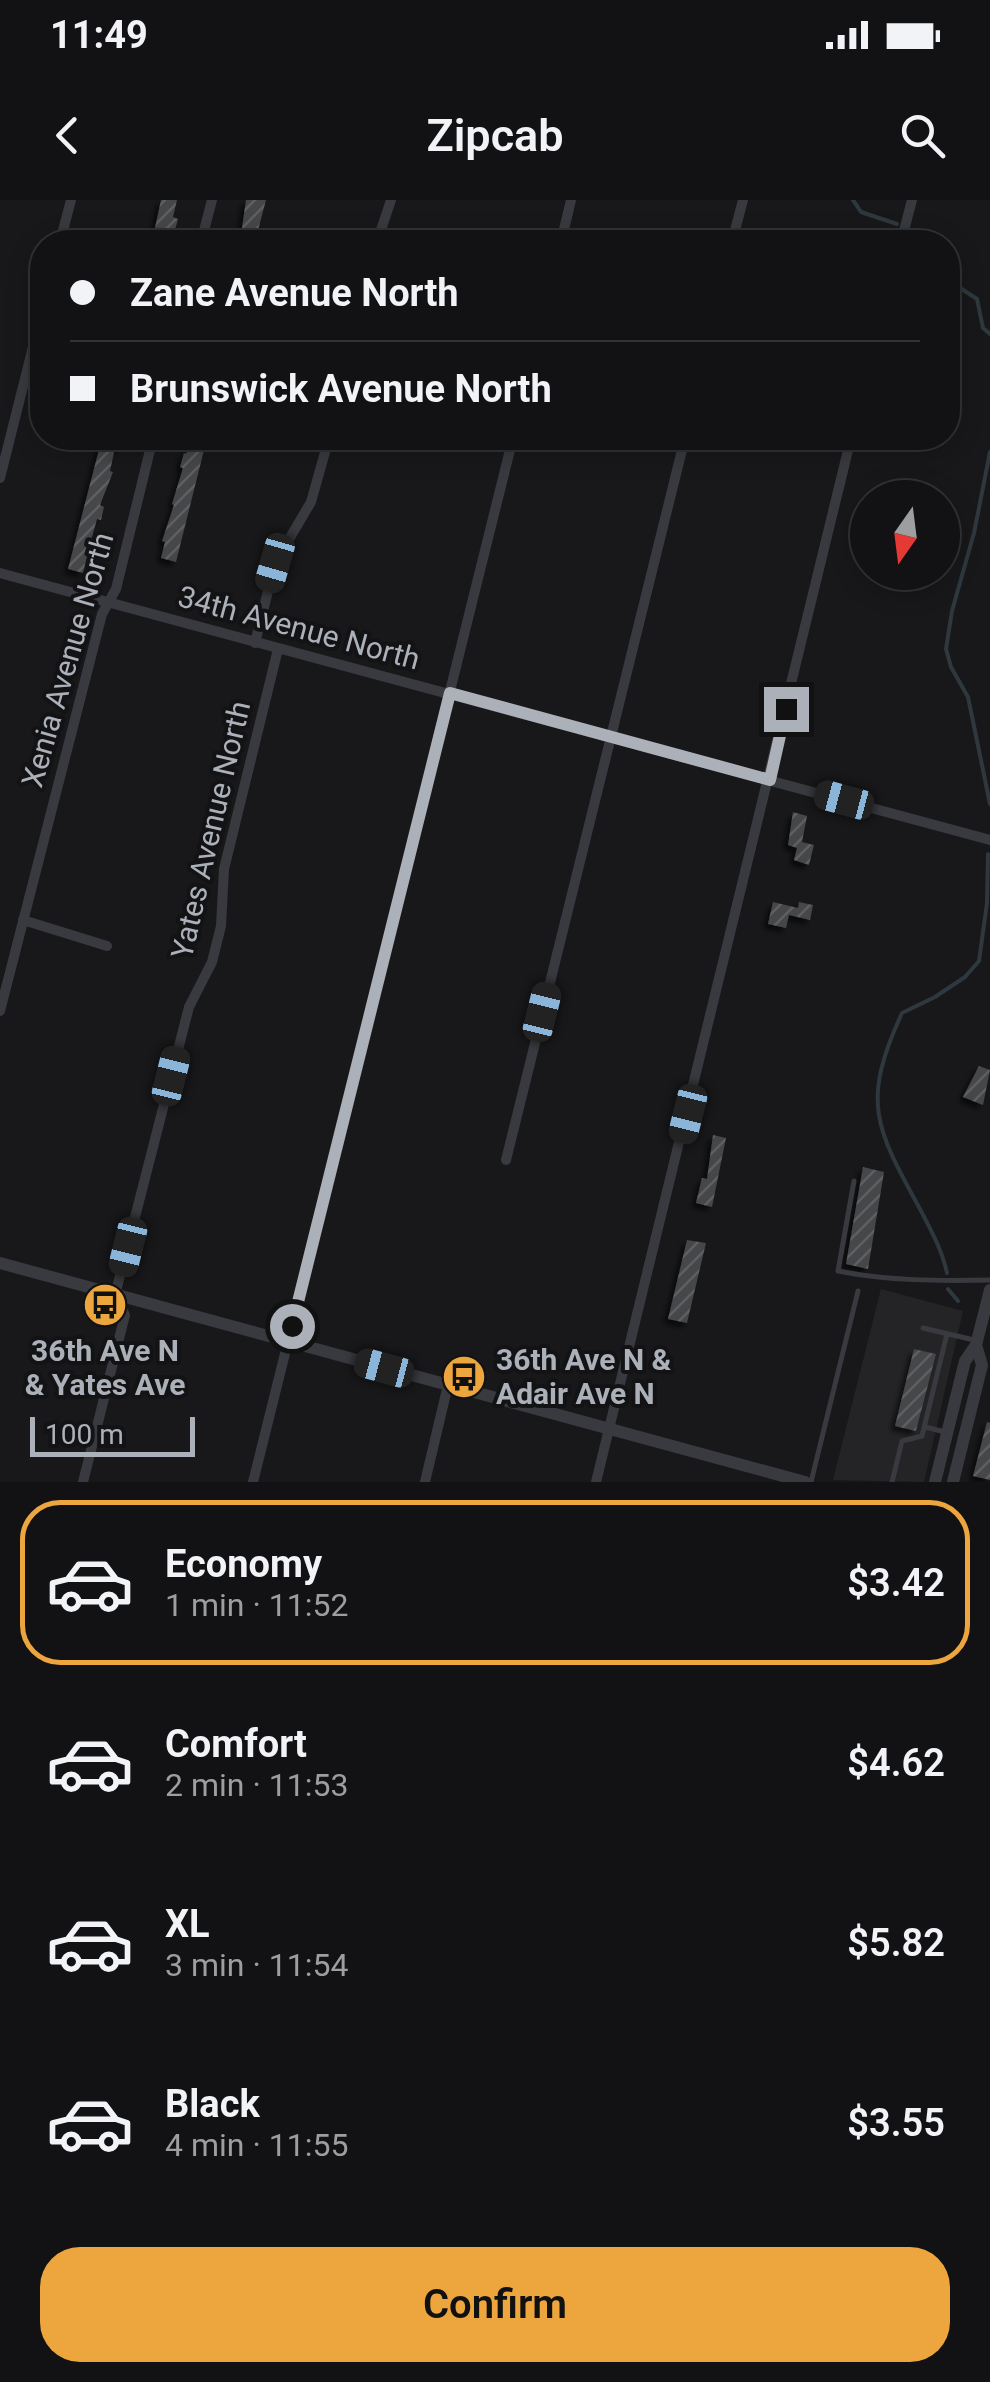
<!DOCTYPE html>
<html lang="en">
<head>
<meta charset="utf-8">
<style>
  :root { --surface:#121214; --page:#1b1b1d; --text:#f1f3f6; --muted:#9c9ea0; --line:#313234; --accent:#eda63d }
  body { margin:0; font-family:Roboto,sans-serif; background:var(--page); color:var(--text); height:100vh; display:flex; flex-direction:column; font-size:38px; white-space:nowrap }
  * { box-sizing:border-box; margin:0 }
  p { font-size:32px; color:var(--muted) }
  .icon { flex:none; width:55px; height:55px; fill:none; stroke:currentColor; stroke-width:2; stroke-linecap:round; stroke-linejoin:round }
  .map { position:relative; height:1282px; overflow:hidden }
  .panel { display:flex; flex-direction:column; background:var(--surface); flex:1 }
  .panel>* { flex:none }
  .top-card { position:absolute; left:30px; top:30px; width:930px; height:220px; border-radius:40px; box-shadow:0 5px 25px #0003,0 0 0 2px var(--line); display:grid; align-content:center; height:220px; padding:0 40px; background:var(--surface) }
  .needle { width:65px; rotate:194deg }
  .controls { position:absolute; left:850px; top:280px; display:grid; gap:20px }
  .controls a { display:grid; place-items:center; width:110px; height:110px; border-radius:50%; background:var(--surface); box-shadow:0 5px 25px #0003,0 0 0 2px var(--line); font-size:50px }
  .scale { position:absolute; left:30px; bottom:25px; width:165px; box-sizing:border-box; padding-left:10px; border:5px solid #abb0b9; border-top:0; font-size:28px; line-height:35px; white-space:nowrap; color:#abb0b9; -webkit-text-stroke:8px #131315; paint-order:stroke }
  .end { position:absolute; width:45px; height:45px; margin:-22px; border:12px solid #abb0b9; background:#111; box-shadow:0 0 0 5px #111 }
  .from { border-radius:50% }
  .car { position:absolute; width:30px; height:60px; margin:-30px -15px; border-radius:12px; box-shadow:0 0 8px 2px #0007; background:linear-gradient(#222 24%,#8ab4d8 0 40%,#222 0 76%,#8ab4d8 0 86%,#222 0) }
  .top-card b { display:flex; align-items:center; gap:35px; height:95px; font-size:38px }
  .top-card b+b { border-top:2px solid var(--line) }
  .top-card i { width:25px; height:25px; background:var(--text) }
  ul { padding:18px 0 0; list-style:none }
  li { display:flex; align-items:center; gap:30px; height:165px; margin:0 20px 15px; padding:0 20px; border:5px solid transparent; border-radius:40px }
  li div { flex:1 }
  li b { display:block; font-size:38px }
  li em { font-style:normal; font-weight:600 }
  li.on { border-color:var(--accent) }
  li>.icon { width:90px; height:90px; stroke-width:1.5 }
  .button { display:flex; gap:20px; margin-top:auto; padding:20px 40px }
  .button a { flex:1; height:115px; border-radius:40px; background:var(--accent); color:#111; font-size:40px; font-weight:600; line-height:115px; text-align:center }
  .status { display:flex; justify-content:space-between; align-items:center; height:70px; padding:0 50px; background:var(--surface); direction:ltr }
  .status svg { height:28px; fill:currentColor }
  header { display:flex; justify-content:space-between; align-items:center; height:130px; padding:0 40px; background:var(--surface); font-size:45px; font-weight:600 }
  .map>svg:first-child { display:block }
</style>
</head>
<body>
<div class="status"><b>11:49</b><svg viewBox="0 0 49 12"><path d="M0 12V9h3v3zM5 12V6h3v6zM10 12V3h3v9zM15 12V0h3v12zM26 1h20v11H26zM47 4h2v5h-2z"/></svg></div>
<header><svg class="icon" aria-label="back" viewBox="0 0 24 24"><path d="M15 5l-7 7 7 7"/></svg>Zipcab<svg class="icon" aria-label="search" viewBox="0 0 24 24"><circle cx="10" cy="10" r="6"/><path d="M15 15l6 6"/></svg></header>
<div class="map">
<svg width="990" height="1282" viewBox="0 0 990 1282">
  <defs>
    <pattern id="building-hatch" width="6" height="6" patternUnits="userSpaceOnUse" patternTransform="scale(2.5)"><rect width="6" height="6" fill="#45464a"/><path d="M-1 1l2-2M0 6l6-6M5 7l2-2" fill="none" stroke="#5d5e62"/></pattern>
    <filter id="shadow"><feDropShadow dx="-4.5" dy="4.5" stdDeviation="2.5" flood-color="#0009"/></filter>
  </defs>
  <rect width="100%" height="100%" fill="#18181a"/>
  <!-- built -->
  <path fill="#242427" d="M 881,1089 L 963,1111 L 924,1282 L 833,1280 Z"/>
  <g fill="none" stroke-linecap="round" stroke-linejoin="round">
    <!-- stream -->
    <path stroke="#2e383e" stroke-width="4" d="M 853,0 L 861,12 L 897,24
      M 914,41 L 915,42
      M 948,80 L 977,99 L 983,128 L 990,134
      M 990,252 L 974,333 L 952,411 L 946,449 L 951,467 L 968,497 L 990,604
      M 947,1073 C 942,1050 931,1030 920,1009 C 875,927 861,902 902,813 L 935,797 L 965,777 L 979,761 L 987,703 L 988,654
      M 948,1089 L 958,1101"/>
  </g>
  <!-- building -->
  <path fill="url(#building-hatch)" filter="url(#shadow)" d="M 161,0 L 177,0 L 173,17 L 178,19 L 174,34 L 170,33 L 168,42 L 152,42 Z
    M 246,0 L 266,0 L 255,42 L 240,42 Z
    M 102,238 L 122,238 L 119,249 L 115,248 L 110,271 L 113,272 L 100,305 L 104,307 L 101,320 L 97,319 L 90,344 L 94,345 L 90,358 L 87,357 L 83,373 L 68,369 Z
    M 191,238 L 207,238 L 176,362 L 161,358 L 165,342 L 162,341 L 174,305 L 172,304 L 183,268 L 180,267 L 184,253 L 186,254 Z
    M 793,612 L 807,616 L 802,642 L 814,645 L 809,665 L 794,660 L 797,648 L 788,645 Z
    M 773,702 L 798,708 L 799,702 L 813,705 L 810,720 L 789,715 L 786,728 L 768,724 Z
    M 979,866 L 990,870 L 983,905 L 963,897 Z
    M 713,935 L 726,938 L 712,1007 L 696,1003 L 702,978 L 707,979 Z
    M 863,967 L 884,972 L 868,1069 L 846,1064 Z
    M 687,1040 L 706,1043 L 687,1123 L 668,1119 Z
    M 914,1149 L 936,1154 L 916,1231 L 895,1226 Z
    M 987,1222 L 990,1223 L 990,1280 L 973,1276 Z"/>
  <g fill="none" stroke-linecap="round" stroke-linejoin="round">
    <!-- service -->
    <path stroke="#393a3f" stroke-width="5" d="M 854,981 L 838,1071 C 889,1081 938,1081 990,1080
      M 923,1128 L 974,1140
      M 925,1227 L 945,1232
      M 811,1282 L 858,1091
      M 892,1282 L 902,1241 L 922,1236 L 947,1134"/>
    <!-- minor -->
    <path stroke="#393a3f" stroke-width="10" d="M 60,42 L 71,0
      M 201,42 L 212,0
      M 377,42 L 391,0
      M 561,42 L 571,0
      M 732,42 L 743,0
      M 901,42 L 912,0
      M 0,278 L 42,111
      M 0,373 L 990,640
      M 255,443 L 275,363 L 311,302 L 329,238
      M 23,720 L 107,746
      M 0,811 L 102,414 L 116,389 L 153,238
      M 506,960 L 685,238
      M 83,1282 L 125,1115 L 115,1095 L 189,807 L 212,762 L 221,726 L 224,669 L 278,449
      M 253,1282 L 513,238
      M 425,1282 L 448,1185
      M 596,1282 L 851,238"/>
    <!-- tertiary -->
    <path stroke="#393a3f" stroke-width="12" d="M 0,1063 L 805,1282
      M 935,1282 L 965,1161 L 976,1145 L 990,1090
      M 953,1282 L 982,1165 L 976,1145"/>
  </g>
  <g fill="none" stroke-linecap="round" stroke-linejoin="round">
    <!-- route -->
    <path stroke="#abb0b9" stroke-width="12" d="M 292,1126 L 450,493 L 770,580 L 786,509"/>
  </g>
  <!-- icons -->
  <defs>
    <g id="bus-disc" transform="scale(2.25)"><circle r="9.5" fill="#eda63d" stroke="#131315"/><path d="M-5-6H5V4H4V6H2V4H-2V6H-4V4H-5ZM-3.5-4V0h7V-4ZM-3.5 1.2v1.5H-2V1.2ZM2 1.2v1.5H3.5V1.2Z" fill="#111"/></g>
  </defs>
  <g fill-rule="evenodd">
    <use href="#bus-disc" x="105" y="1105"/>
    <use href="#bus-disc" x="464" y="1177"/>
  </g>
  <g text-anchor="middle" stroke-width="8" stroke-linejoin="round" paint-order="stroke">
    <!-- street labels -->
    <g font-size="30" fill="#abb0b9" stroke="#131315">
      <text transform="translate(299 428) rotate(15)" y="10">34th Avenue North</text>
      <text transform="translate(68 460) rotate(-74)" y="10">Xenia Avenue North</text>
      <text transform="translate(211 630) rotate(-77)" y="10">Yates Avenue North</text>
    </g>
    <!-- poi labels -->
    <g font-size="30" font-weight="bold" fill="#abb0b9" stroke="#131315">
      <text x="105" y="1161">36th Ave N<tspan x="105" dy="34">&amp; Yates Ave</tspan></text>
      <text x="496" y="1170" text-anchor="start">36th Ave N &amp;<tspan x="496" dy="34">Adair Ave N</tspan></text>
    </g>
  </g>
</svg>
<div class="controls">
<a><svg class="needle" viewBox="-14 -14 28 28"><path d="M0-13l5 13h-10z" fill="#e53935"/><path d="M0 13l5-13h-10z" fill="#9c9ea0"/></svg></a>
</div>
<div class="scale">100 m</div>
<i class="end from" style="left:292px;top:1126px"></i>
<i class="end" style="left:786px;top:509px"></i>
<i class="car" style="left:275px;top:363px;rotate:196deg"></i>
<i class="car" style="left:844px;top:600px;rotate:285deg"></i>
<i class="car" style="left:542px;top:812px;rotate:14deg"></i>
<i class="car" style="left:171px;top:876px;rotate:14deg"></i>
<i class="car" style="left:688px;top:914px;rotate:194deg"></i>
<i class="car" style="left:128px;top:1047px;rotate:194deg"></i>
<i class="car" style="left:384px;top:1168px;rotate:285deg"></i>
<div class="top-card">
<b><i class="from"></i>Zane Avenue North</b>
<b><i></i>Brunswick Avenue North</b>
</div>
</div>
<section class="panel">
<ul>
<li class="on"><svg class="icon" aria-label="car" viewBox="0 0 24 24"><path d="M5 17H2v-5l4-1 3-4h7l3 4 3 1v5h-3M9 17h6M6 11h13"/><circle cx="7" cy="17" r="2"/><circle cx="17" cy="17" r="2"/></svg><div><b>Economy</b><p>1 min · 11:52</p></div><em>$3.42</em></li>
<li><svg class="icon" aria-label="car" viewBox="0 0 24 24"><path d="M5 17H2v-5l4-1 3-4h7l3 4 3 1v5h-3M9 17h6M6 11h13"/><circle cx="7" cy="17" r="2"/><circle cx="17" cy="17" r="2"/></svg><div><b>Comfort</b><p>2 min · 11:53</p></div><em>$4.62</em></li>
<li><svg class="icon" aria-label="car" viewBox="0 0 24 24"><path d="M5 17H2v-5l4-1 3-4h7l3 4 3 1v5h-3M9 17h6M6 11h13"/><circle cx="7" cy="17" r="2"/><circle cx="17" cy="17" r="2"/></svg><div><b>XL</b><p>3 min · 11:54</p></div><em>$5.82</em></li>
<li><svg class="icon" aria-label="car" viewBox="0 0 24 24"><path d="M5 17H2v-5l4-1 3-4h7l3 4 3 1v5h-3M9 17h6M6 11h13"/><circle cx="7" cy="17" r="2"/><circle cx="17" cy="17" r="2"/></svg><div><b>Black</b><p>4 min · 11:55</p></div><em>$3.55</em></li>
</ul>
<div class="button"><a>Confirm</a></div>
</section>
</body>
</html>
